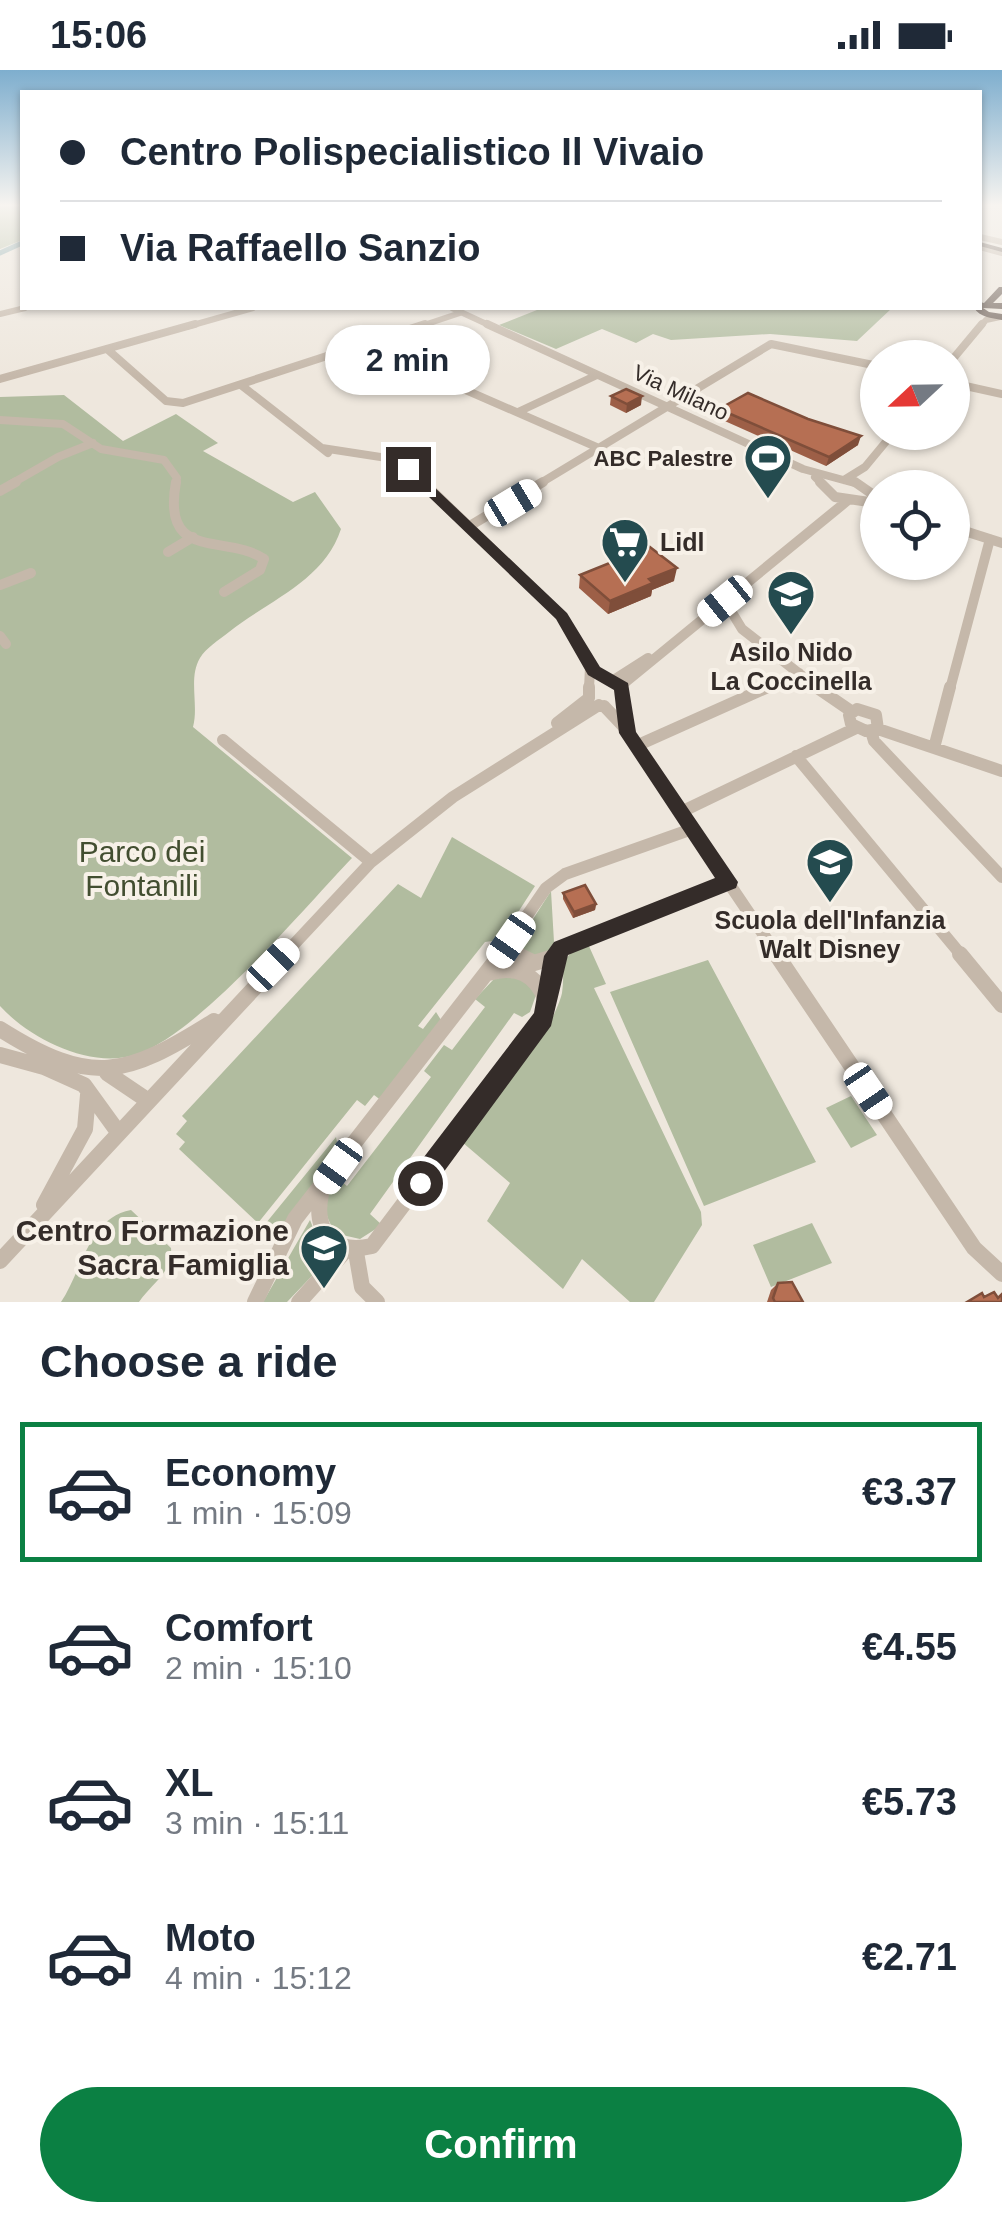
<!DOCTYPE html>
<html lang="en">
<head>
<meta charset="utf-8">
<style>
  :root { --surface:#fff; --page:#f2f2f3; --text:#1f2937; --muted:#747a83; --line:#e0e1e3; --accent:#0b8043 }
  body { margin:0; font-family:Helvetica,sans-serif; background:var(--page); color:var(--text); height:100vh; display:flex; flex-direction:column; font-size:38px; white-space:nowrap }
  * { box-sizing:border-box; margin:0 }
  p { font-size:32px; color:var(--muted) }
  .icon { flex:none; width:55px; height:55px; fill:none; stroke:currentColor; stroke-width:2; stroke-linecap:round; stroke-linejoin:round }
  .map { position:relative; height:1232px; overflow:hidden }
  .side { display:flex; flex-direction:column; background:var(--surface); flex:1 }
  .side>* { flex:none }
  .guide { position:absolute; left:20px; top:20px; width:962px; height:220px; border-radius:0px; box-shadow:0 2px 8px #0004; display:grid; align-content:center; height:220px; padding:0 40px; background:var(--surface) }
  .needle { width:65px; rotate:248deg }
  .controls { position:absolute; left:860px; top:270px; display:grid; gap:20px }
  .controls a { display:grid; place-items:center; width:110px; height:110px; border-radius:50%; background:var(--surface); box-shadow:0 2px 8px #0004; font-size:50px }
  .end { position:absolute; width:45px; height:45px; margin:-22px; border:12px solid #342c29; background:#fff; box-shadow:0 0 0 5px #fff }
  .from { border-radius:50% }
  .bubble { position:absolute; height:70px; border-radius:35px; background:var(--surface); box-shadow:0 2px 8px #0004; font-size:32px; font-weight:800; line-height:70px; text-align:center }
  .car { position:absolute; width:30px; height:60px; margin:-30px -15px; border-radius:12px; box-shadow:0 0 8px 2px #0007; background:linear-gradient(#fff 24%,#345 0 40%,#fff 0 76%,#345 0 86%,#fff 0) }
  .guide b { display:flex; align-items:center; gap:35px; height:95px; font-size:38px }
  .guide b+b { border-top:2px solid var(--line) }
  .guide i { width:25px; height:25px; background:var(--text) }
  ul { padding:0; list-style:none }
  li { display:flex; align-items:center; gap:30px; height:140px; margin:0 20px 15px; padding:0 20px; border:5px solid transparent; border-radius:0px }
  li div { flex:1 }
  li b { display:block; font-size:38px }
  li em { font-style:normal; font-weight:800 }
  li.active { border-color:var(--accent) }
  li>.icon { width:90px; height:90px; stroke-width:1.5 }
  h2 { padding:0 40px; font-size:45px; line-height:120px }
  .cta { display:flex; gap:20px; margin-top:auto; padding:20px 40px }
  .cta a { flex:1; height:115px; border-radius:60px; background:var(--accent); color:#fff; font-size:40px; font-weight:800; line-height:115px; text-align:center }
  .status { display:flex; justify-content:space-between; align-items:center; height:70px; padding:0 50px; background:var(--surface); direction:ltr }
  .status svg { height:28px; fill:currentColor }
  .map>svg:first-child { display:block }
</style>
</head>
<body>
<div class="status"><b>15:06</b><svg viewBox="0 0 49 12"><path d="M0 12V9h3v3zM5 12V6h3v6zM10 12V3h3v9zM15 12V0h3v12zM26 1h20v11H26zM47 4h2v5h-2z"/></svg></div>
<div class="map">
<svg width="1002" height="1232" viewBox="0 0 1002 1232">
  <rect width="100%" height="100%" fill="#eee7dd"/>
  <!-- green -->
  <path fill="#b1bc9f" d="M 0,134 L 22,134 L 22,170 L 0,179 Z
    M 542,238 L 892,238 L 857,271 L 770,264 L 671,270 L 653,264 L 636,273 L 602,259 L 556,279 L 499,255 Z
    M 64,325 L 123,371 L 176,344 L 218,373 L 203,381 L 293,432 L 315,422 L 341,459 C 324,511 269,530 229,562 C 219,570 206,578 200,588 C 188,608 199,635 193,657 L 352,788 C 305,837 192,972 131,986 C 86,997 29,968 0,936 L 0,327 Z
    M 452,767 L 535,816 L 500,870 L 485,872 L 418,956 L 423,959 L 436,942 L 441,950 L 382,1031 L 374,1025 L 365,1036 L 357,1030 L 258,1153 L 179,1079 L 185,1072 L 176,1064 L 187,1051 L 182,1046 L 398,814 L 421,828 Z
    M 551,821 L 554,872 L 548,881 L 531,889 L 517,874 Z
    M 588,874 L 606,914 L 594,918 L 701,1142 L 702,1155 L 654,1232 L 630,1232 L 582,1189 L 563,1219 L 487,1151 L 510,1113 L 462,1072 C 490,1033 526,993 550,952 C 554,945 560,932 562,923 C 566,899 556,885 588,874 Z
    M 708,890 L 816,1092 L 704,1136 L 610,922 Z
    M 521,904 L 536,925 L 530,942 L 522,947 L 514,943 L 370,1144 L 382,1155 L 360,1169 L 338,1164 C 321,1146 323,1127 336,1107 L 347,1116 L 431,1007 L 424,1001 L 444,975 L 452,980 L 485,937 L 475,929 L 494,909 Z
    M 851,1026 L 877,1065 L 851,1078 L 826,1038 Z
    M 336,1067 L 339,1082 L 287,1150 L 278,1156 L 266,1153 Z
    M 131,1140 L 171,1178 C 173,1202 152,1213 139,1232 L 61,1232 C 81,1203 89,1147 131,1140 Z
    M 310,1150 L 320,1175 L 332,1185 L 287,1232 L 263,1232 Z
    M 812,1153 L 832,1193 L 771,1217 L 753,1175 Z"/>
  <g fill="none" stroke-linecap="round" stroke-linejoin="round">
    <!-- canal -->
    <path stroke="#7fa4a8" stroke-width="5" d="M 0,183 L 22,173"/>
    <!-- minor-far4 -->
    <path stroke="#c5b8aa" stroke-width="6" d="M 980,167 L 1002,172
      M 980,177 L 1002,183
      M 452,238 L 493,257
      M 0,244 L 25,238
      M 186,257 L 253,238
      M 418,257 L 460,243
      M 980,257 L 986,250 L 1000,247"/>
    <!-- minor-far3 -->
    <path stroke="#c5b8aa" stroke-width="8" d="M 487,254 L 803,399 L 858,414
      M 107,279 L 166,331 L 183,333 L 425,254
      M 952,290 L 982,254
      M 0,309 L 195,254
      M 445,311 L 601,379
      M 952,313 L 1002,324
      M 241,315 L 328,383
      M 518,342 L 597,305
      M 0,350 L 63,354 L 101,379 L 164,390 L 177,408 L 176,414
      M 322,378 L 400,390 L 425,414
      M 815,407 L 822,414
      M 844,410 L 865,397 L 894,362
      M 11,414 L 58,387 L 93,373
      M 539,414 L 771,274 L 878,296"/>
    <!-- minor-far2 -->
    <path stroke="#c5b8aa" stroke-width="10" d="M 176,412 C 161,493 226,463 264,489 L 260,500 L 224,522
      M 423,412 L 561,546 L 590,597 L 589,619
      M 820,412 L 835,427 L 876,433
      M 855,412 L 878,428
      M 0,421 L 16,412
      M 468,457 L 543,412
      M 952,457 L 1002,473
      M 168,482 L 193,467
      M 0,515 L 31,503
      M 725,531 L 742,559 L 819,619
      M 0,566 L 6,574
      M 612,611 L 648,588
      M 621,616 L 847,431
      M 762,619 L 799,603
      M 950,619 L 990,469"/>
    <!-- minor-far1 -->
    <path stroke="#c5b8aa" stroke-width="12" d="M 621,617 L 627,659
      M 816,617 L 851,641
      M 589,628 L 589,617
      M 604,636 L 622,655 L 778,886
      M 857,639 L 876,645 L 878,659 L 866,661 L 851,654 L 849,645 Z
      M 557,653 L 589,628
      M 878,659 L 1002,701
      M 871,661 L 874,671 L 1002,807
      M 223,670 L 371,792
      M 636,676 L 768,617
      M 934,678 L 950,617
      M 796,686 L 962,886
      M 681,742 L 856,658
      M 511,871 L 519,886
      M 283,886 L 371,792 L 453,727 L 599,635
      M 499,886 L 546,818 L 565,804 L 692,759
      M 555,886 L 561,878 L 729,811"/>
    <!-- minor -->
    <path stroke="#c5b8aa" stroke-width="16" d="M 516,884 L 534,893 L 554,887
      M 776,884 L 974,1178 L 1002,1204
      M 960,884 L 1002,935
      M 488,903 C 516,895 536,903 546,931
      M 0,959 C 92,1017 125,1007 214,951
      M 0,985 L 44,997 L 84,1015 L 118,1062
      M 107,1003 L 147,1030
      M 321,1124 C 313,1162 334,1185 372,1176 L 544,948 L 557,884
      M 44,1135 L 85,1059 L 88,1025
      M 356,1182 L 362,1217 L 377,1232
      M 0,1191 L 286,884
      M 255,1232 L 295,1149 L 501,884
      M 299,1232 L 345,1181"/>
    <!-- major -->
    <path fill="#73655c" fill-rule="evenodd" d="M 980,172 L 1002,178 L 1002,182 L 980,176 Z
      M 999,217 L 1002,217 L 1002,224 L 993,233 L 1002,233 L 1002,239 L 983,238 L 989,242 L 1002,244 L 1002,250 C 991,248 980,247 974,238 L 980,238 L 980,232 L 984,233 Z"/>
  </g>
  <!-- wall -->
  <path fill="#9d5f47" d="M 611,326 L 641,335 L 626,343 L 610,335 Z
    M 719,339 L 858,375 L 826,396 L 718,348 Z
    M 638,477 L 674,511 L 652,520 L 651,526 L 608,544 L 579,518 L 580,505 L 637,482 Z
    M 563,823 L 596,834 L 595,840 L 573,848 L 563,829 Z
    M 778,1213 L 803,1232 L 767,1232 L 771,1220 Z"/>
  <!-- shaded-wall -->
  <path fill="#7f4e3a" d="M 642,326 L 641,335 L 626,343 L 627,334 Z
    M 861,366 L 858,375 L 826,396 L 829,387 Z
    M 677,498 L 674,511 L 652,520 L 651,526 L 608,544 L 610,531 L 649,509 Z
    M 596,834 L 595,840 L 573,848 L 574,842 Z"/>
  <!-- building -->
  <path fill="#b66f53" stroke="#7f4e3a" stroke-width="2.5" d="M 626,319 L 642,326 L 627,334 L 611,326 Z
    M 748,323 L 808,349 L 861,366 L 829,387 L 719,339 Z
    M 646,474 L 677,498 L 649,509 L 653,513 L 610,531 L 580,505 L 642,480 L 638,477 Z
    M 585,815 L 596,834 L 574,842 L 563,823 Z
    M 792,1212 L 803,1232 L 775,1232 L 773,1228 L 778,1213 Z
    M 994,1222 L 998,1228 L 1002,1224 L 1002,1232 L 967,1232 L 982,1223 L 984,1227 Z"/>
  <!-- sky -->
  <linearGradient id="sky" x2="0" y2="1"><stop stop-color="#7eaece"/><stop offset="0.44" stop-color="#f7f4f0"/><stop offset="1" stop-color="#f7f4f0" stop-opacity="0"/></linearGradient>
  <rect width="1002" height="307" fill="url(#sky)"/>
  <!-- route -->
  <path fill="#342c29" d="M 403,396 L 412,396 L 567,543 L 600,597 L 628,613 L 636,662 L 738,812 L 736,818 L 568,885 L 551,956 L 429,1122 L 420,1125 L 411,1122 L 407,1113 L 411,1104 L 534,943 L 544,886 L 554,872 L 715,808 L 619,663 L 614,620 L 588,605 L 556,549 L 403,402 Z"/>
  <!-- icons -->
  <defs>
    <g id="stadium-pin" transform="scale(2.5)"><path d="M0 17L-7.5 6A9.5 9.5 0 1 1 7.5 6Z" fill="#244b4f" stroke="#f7f1e8"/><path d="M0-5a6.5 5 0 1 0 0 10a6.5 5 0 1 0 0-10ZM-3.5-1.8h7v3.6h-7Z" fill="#fff"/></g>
    <g id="supermarket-pin" transform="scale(2.5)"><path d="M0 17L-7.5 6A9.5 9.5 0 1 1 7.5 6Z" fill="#244b4f" stroke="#f7f1e8"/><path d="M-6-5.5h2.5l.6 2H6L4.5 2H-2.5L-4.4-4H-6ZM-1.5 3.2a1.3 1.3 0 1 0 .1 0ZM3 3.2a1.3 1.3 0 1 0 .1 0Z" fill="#fff"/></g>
    <g id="school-pin" transform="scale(2.5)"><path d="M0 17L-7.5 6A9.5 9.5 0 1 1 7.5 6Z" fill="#244b4f" stroke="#f7f1e8"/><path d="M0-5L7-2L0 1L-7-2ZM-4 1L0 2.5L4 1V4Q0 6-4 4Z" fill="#fff"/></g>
  </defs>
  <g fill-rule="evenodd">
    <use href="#stadium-pin" x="768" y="388"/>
    <use href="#supermarket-pin" x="625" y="472"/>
    <use href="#school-pin" x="791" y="524"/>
    <use href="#school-pin" x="830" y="792"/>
    <use href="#school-pin" x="324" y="1178"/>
  </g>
  <g text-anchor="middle" stroke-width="8" stroke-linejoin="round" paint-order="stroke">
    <!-- far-street labels -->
    <g font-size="22" fill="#342c29" stroke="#f7f1e8">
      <text transform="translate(681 322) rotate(25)" y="8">Via Milano</text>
    </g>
    <!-- far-poi labels -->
    <g font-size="22" font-weight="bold" fill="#342c29" stroke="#f7f1e8" text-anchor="end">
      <text x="733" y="396">ABC Palestre</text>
    </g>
    <!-- poi labels -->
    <g font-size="25" font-weight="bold" fill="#342c29" stroke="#f7f1e8">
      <text x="660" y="481" text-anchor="start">Lidl</text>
      <text x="791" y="591">Asilo Nido<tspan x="791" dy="29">La Coccinella</tspan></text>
      <text x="830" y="859">Scuola dell'Infanzia<tspan x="830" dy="29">Walt Disney</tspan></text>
    </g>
    <!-- near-park labels -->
    <g font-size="30" fill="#424e30" stroke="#f7f1e8">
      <text x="142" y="792">Parco dei<tspan x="142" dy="34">Fontanili</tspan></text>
    </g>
    <!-- near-poi labels -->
    <g font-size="30" font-weight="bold" fill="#342c29" stroke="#f7f1e8" text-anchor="end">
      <text x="289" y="1171">Centro Formazione<tspan x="289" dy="34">Sacra Famiglia</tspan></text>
    </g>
  </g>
</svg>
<div class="controls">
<a><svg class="needle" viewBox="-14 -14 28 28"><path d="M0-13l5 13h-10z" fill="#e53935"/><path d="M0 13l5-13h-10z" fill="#747a83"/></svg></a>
<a><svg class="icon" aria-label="locate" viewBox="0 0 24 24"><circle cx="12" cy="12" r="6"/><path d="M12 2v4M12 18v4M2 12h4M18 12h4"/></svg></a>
</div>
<i class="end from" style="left:420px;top:1113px"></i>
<i class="end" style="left:408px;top:399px"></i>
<div class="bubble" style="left:325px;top:255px;width:165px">2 min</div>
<i class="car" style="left:513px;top:433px;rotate:59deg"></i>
<i class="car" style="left:725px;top:531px;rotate:231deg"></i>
<i class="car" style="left:511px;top:870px;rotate:215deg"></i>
<i class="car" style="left:273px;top:895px;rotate:44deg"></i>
<i class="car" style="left:868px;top:1021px;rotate:146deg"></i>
<i class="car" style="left:338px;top:1096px;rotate:216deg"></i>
<div class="guide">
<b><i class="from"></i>Centro Polispecialistico Il Vivaio</b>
<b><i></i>Via Raffaello Sanzio</b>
</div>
</div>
<section class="side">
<h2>Choose a ride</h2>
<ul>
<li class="active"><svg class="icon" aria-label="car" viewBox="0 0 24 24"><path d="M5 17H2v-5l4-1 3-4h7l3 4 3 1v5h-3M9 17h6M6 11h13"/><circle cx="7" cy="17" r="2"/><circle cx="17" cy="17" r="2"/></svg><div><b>Economy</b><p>1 min · 15:09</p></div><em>€3.37</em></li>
<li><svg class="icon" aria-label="car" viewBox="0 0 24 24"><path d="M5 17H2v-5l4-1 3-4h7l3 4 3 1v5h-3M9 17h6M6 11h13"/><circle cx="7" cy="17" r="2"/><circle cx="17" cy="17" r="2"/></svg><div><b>Comfort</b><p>2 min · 15:10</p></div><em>€4.55</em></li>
<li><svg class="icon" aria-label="car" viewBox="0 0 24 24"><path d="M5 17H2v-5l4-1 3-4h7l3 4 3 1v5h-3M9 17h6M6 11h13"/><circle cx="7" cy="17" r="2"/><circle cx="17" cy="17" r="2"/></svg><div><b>XL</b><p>3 min · 15:11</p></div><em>€5.73</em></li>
<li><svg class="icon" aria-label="car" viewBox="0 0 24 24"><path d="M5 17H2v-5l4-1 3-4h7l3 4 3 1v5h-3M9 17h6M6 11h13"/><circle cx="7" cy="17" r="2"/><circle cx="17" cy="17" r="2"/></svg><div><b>Moto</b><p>4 min · 15:12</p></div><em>€2.71</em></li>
</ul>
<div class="cta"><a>Confirm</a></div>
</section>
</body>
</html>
